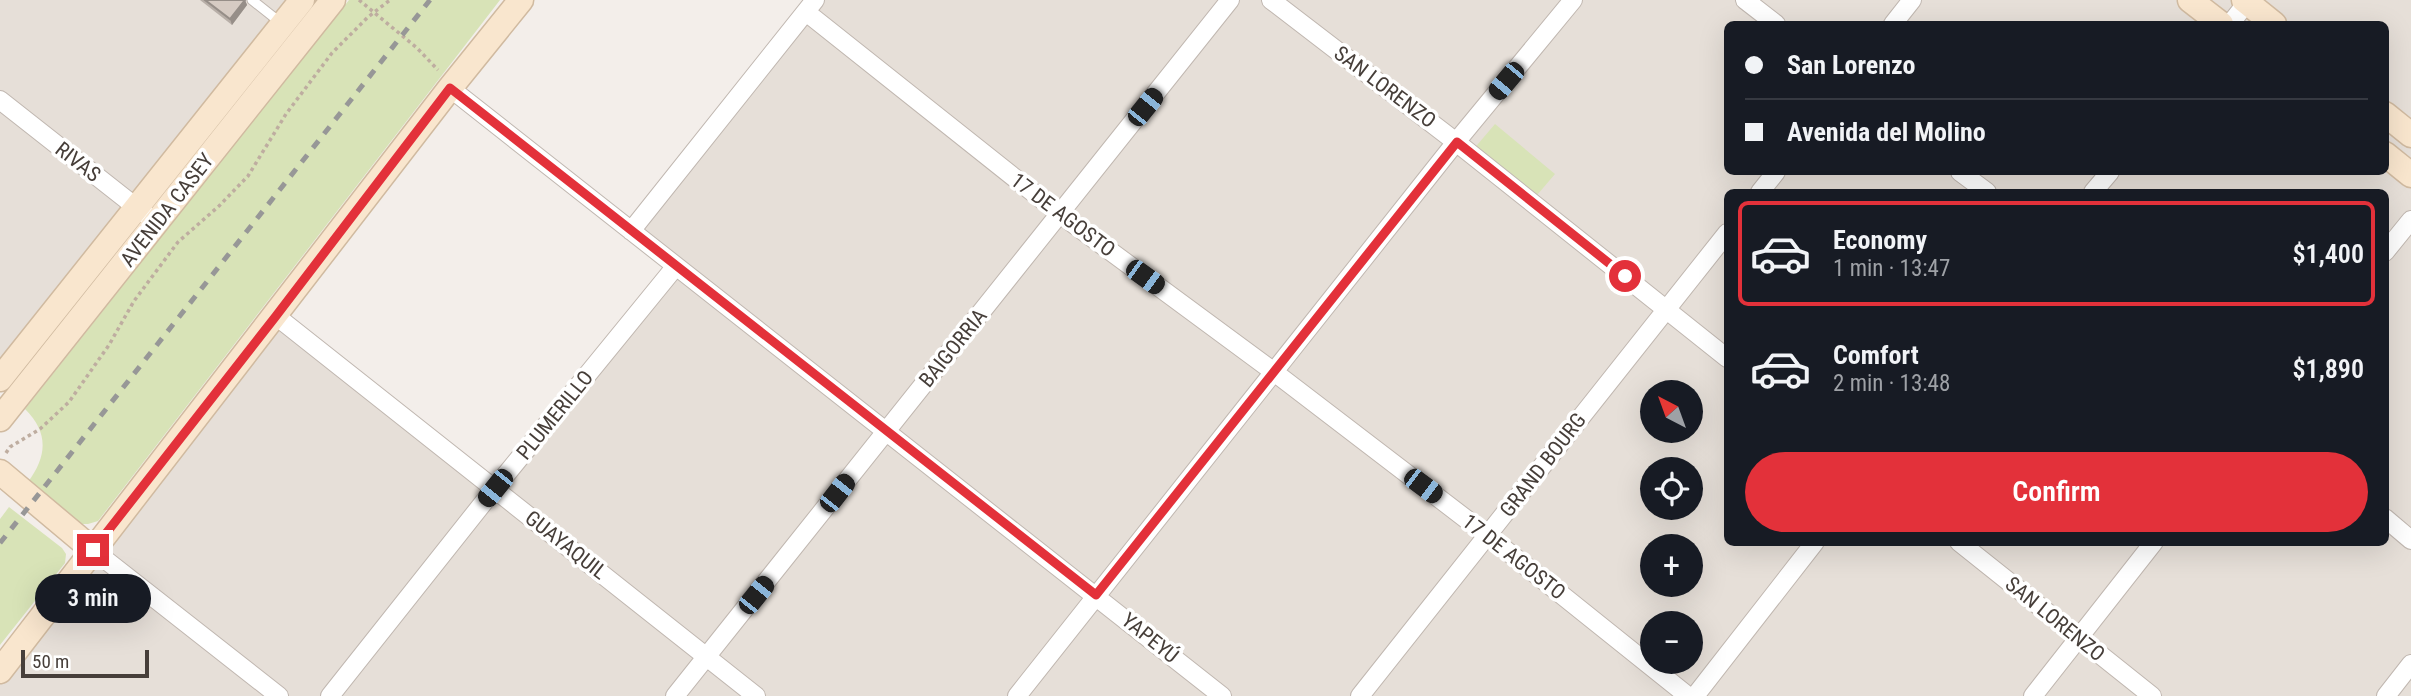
<!DOCTYPE html>
<html lang="en">
<head>
<meta charset="utf-8">
<style>
  :root { --surface:#171b24; --page:#242831; --text:#f1f3f6; --muted:#9ea1a6; --line:#363941; --accent:#e3313a }
  body { margin:0; font-family:"Roboto Condensed",sans-serif; background:var(--page); color:var(--text); height:100vh; display:flex; flex-direction:column; font-size:26px; white-space:nowrap }
  * { box-sizing:border-box; margin:0 }
  p { font-size:23px; color:var(--muted) }
  .icon { flex:none; width:38px; height:38px; fill:none; stroke:currentColor; stroke-width:2; stroke-linecap:round; stroke-linejoin:round }
  .map { position:relative; flex:1; overflow:hidden }
  .drawer { position:absolute; left:1724px; top:189px; width:665px; height:357px; display:flex; flex-direction:column; background:var(--surface); border-radius:10px; box-shadow:0 7px 28px #0002 }
  .drawer>* { flex:none }
  .guide { position:absolute; left:1724px; top:21px; width:665px; height:154px; border-radius:10px; box-shadow:0 7px 28px #0002; display:grid; align-content:center; height:154px; padding:0 21px; background:var(--surface) }
  .needle { width:46px; rotate:319deg }
  .tools { position:absolute; left:1640px; top:380px; display:grid; gap:14px }
  .tools a { display:grid; place-items:center; width:63px; height:63px; border-radius:50%; background:var(--surface); box-shadow:0 7px 28px #0002; font-size:35px }
  .scale { position:absolute; left:21px; bottom:18px; width:128px; box-sizing:border-box; padding-left:7px; border:4px solid #463e39; border-top:0; font-size:19px; line-height:24px; white-space:nowrap; color:#463e39; -webkit-text-stroke:5px #fff; paint-order:stroke }
  .end { position:absolute; width:32px; height:32px; margin:-16px; border:9px solid #e3313a; background:#fff; box-shadow:0 0 0 4px #fff }
  .from { border-radius:50% }
  .bubble { position:absolute; height:49px; border-radius:24px; background:var(--surface); box-shadow:0 7px 28px #0002; font-size:23px; font-weight:600; line-height:49px; text-align:center }
  .car { position:absolute; width:21px; height:42px; margin:-21px -10px; border-radius:9px; box-shadow:0 0 5px 2px #0007; background:linear-gradient(#222 24%,#8ab4d8 0 40%,#222 0 76%,#8ab4d8 0 86%,#222 0) }
  .guide b { display:flex; align-items:center; gap:24px; height:66px; font-size:26px }
  .guide b+b { border-top:2px solid var(--line) }
  .guide i { width:18px; height:18px; background:var(--text) }
  ul { padding:12px 0 0; list-style:none }
  li { display:flex; align-items:center; gap:21px; height:105px; margin:0 14px 10px; padding:0 7px; border:4px solid transparent; border-radius:10px }
  li div { flex:1 }
  li b { display:block; font-size:26px }
  li em { font-style:normal; font-weight:600 }
  li.active { border-color:var(--accent) }
  li>.icon { width:63px; height:63px; stroke-width:1.5 }
  .action { display:flex; gap:14px; margin-top:auto; padding:14px 21px }
  .action a { flex:1; height:80px; border-radius:42px; background:var(--accent); color:#fff; font-size:28px; font-weight:600; line-height:80px; text-align:center }
  .map>svg:first-child { display:block }
</style>
</head>
<body>
<div class="map">
<svg width="2411" height="696" viewBox="0 0 2411 696">
  <rect width="100%" height="100%" fill="#f3eeea"/>
  <!-- residential -->
  <path fill="#e6dfd8" fill-rule="evenodd" d="M 0,0 L 302,0 L 0,379 Z
    M 815,0 L 2411,0 L 2411,696 L 0,696 L 0,671 L 276,316 L 495,488 L 676,267 L 631,231 ZM 1727,24 L 2385,24 L 2385,172 L 1727,172 ZM 1727,192 L 2385,192 L 2385,542 L 1727,542 ZM 1652,392 L 1690,392 L 1690,430 L 1652,430 ZM 1652,469 L 1690,469 L 1690,508 L 1652,508 ZM 1652,546 L 1690,546 L 1690,584 L 1652,584 ZM 1652,623 L 1690,623 L 1690,662 L 1652,662 Z"/>
  <!-- green -->
  <path fill="#d8e3b7" d="M 349,0 L 500,0 L 98,521 L 88,524 L 80,524 L 28,482 C 47,456 49,433 25,409 Z
    M 1495,124 L 1555,174 L 1532,201 L 1472,151 Z
    M 9,507 L 62,548 L 66,554 L 65,563 L 0,645 L 0,519 Z"/>
  <g fill="none" stroke-linecap="round" stroke-linejoin="round">
    <!-- lane casing -->
    <g stroke="#c0b7b0" stroke-width="11">
      <path id="lane" d="M 252,0 L 281,23"/>
    </g>
    <!-- street casing -->
    <g stroke="#c0b7b0" stroke-width="20">
      <path id="street" d="M 1271,0 L 1456,142 L 1727,358
        M 1745,0 L 1776,24
        M 806,12 L 1060,214 L 1274,372 L 1487,535 L 1688,696
        M 1893,24 L 1912,0
        M 2230,24 L 2249,0
        M 450,88 L 1222,696
        M 0,100 L 146,215
        M 1960,172 L 1987,192
        M 1760,192 L 1776,172
        M 2093,192 L 2110,172
        M 631,231 L 815,0
        M 2385,252 L 2411,220
        M 276,316 L 756,696
        M 2385,518 L 2411,540
        M 1959,542 L 2152,696
        M 93,550 L 279,696
        M 330,696 L 495,488 L 676,266
        M 675,696 L 1230,0
        M 1017,696 L 1456,142 L 1573,0
        M 1360,696 L 1727,233
        M 1695,696 L 1815,542
        M 2033,696 L 2154,542
        M 2386,696 L 2411,664"/>
    </g>
    <!-- secondary casing -->
    <g stroke="#d0baa0" stroke-width="27">
      <path id="secondary" d="M 2190,0 L 2221,24
        M 2244,0 L 2274,24
        M 2385,114 L 2411,135
        M 2385,154 L 2411,175
        M 0,379 L 302,0
        M 0,419 L 333,0
        M 0,472 L 93,550
        M 0,671 L 450,88 L 521,0"/>
    </g>
    <!-- path -->
    <path stroke="#beada0" stroke-width="3.5" stroke-dasharray="3.5 3.5" stroke-linecap="butt" d="M 359,0 L 417,48 L 438,70
      M 6,453 L 10,447 L 40,429 L 69,402 L 109,345 L 134,301 L 178,242 L 219,206 L 248,176 L 286,114 L 332,53 L 368,17 L 390,0"/>
    <!-- lane -->
    <use href="#lane" stroke="#fff" stroke-width="9"/>
    <!-- street -->
    <use href="#street" stroke="#fff" stroke-width="18"/>
    <!-- secondary -->
    <use href="#secondary" stroke="#f9e6ce" stroke-width="24"/>
    <!-- rail -->
    <path stroke="#979797" stroke-width="5" stroke-dasharray="9 9" stroke-linecap="butt" d="M 0,543 L 430,0"/>
  </g>
  <!-- wall -->
  <path fill="#b8afa8" d="M 200,0 L 245,0 L 247,5 L 232,25 Z"/>
  <!-- shaded-wall -->
  <path fill="#968e88" d="M 245,0 L 247,5 L 232,25 L 230,19 Z"/>
  <!-- building -->
  <path fill="#d6cbc3" stroke="#968e88" stroke-width="2" d="M 205,0 L 245,0 L 230,19 Z"/>
  <g fill="none" stroke-linecap="round" stroke-linejoin="round">
    <!-- route -->
    <path stroke="#e3313a" stroke-width="9" d="M 93,550 L 276,316 L 450,88 L 1096,595 L 1457,142 L 1625,276"/>
  </g>
  <g text-anchor="middle" stroke-width="7" stroke-linejoin="round" paint-order="stroke">
    <!-- street labels -->
    <g font-size="21" fill="#463e39" stroke="#fff">
      <text transform="translate(1385 87) rotate(37)" y="7">SAN LORENZO</text>
      <text transform="translate(78 162) rotate(38)" y="7">RIVAS</text>
      <text transform="translate(167 210) rotate(-52)" y="7">AVENIDA CASEY</text>
      <text transform="translate(1063 215) rotate(37)" y="7">17 DE AGOSTO</text>
      <text transform="translate(953 348) rotate(-51)" y="7">BAIGORRIA</text>
      <text transform="translate(555 415) rotate(-51)" y="7">PLUMERILLO</text>
      <text transform="translate(1543 465) rotate(-52)" y="7">GRAND BOURG</text>
      <text transform="translate(566 545) rotate(38)" y="7">GUAYAQUIL</text>
      <text transform="translate(1514 557) rotate(38)" y="7">17 DE AGOSTO</text>
      <text transform="translate(2055 619) rotate(39)" y="7">SAN LORENZO</text>
      <text transform="translate(1150 638) rotate(39)" y="7">YAPEYÚ</text>
    </g>
  </g>
</svg>
<div class="tools">
<a><svg class="needle" viewBox="-14 -14 28 28"><path d="M0-13l5 13h-10z" fill="#e53935"/><path d="M0 13l5-13h-10z" fill="#9ea1a6"/></svg></a>
<a><svg class="icon" aria-label="locate" viewBox="0 0 24 24"><circle cx="12" cy="12" r="6"/><path d="M12 2v4M12 18v4M2 12h4M18 12h4"/></svg></a>
<a>+</a>
<a>−</a>
</div>
<div class="scale">50 m</div>
<i class="end from" style="left:1625px;top:276px"></i>
<i class="end" style="left:93px;top:550px"></i>
<div class="bubble" style="left:35px;top:574px;width:116px">3 min</div>
<i class="car" style="left:1506px;top:81px;rotate:220deg"></i>
<i class="car" style="left:1145px;top:107px;rotate:39deg"></i>
<i class="car" style="left:1145px;top:277px;rotate:126deg"></i>
<i class="car" style="left:1423px;top:486px;rotate:127deg"></i>
<i class="car" style="left:495px;top:488px;rotate:219deg"></i>
<i class="car" style="left:837px;top:493px;rotate:38deg"></i>
<i class="car" style="left:756px;top:595px;rotate:39deg"></i>
<div class="guide">
<b><i class="from"></i>San Lorenzo</b>
<b><i></i>Avenida del Molino</b>
</div>
<section class="drawer">
<ul>
<li class="active"><svg class="icon" aria-label="car" viewBox="0 0 24 24"><path d="M5 17H2v-5l4-1 3-4h7l3 4 3 1v5h-3M9 17h6M6 11h13"/><circle cx="7" cy="17" r="2"/><circle cx="17" cy="17" r="2"/></svg><div><b>Economy</b><p>1 min · 13:47</p></div><em>$1,400</em></li>
<li><svg class="icon" aria-label="car" viewBox="0 0 24 24"><path d="M5 17H2v-5l4-1 3-4h7l3 4 3 1v5h-3M9 17h6M6 11h13"/><circle cx="7" cy="17" r="2"/><circle cx="17" cy="17" r="2"/></svg><div><b>Comfort</b><p>2 min · 13:48</p></div><em>$1,890</em></li>
</ul>
<div class="action"><a>Confirm</a></div>
</section>
</div>
</body>
</html>
